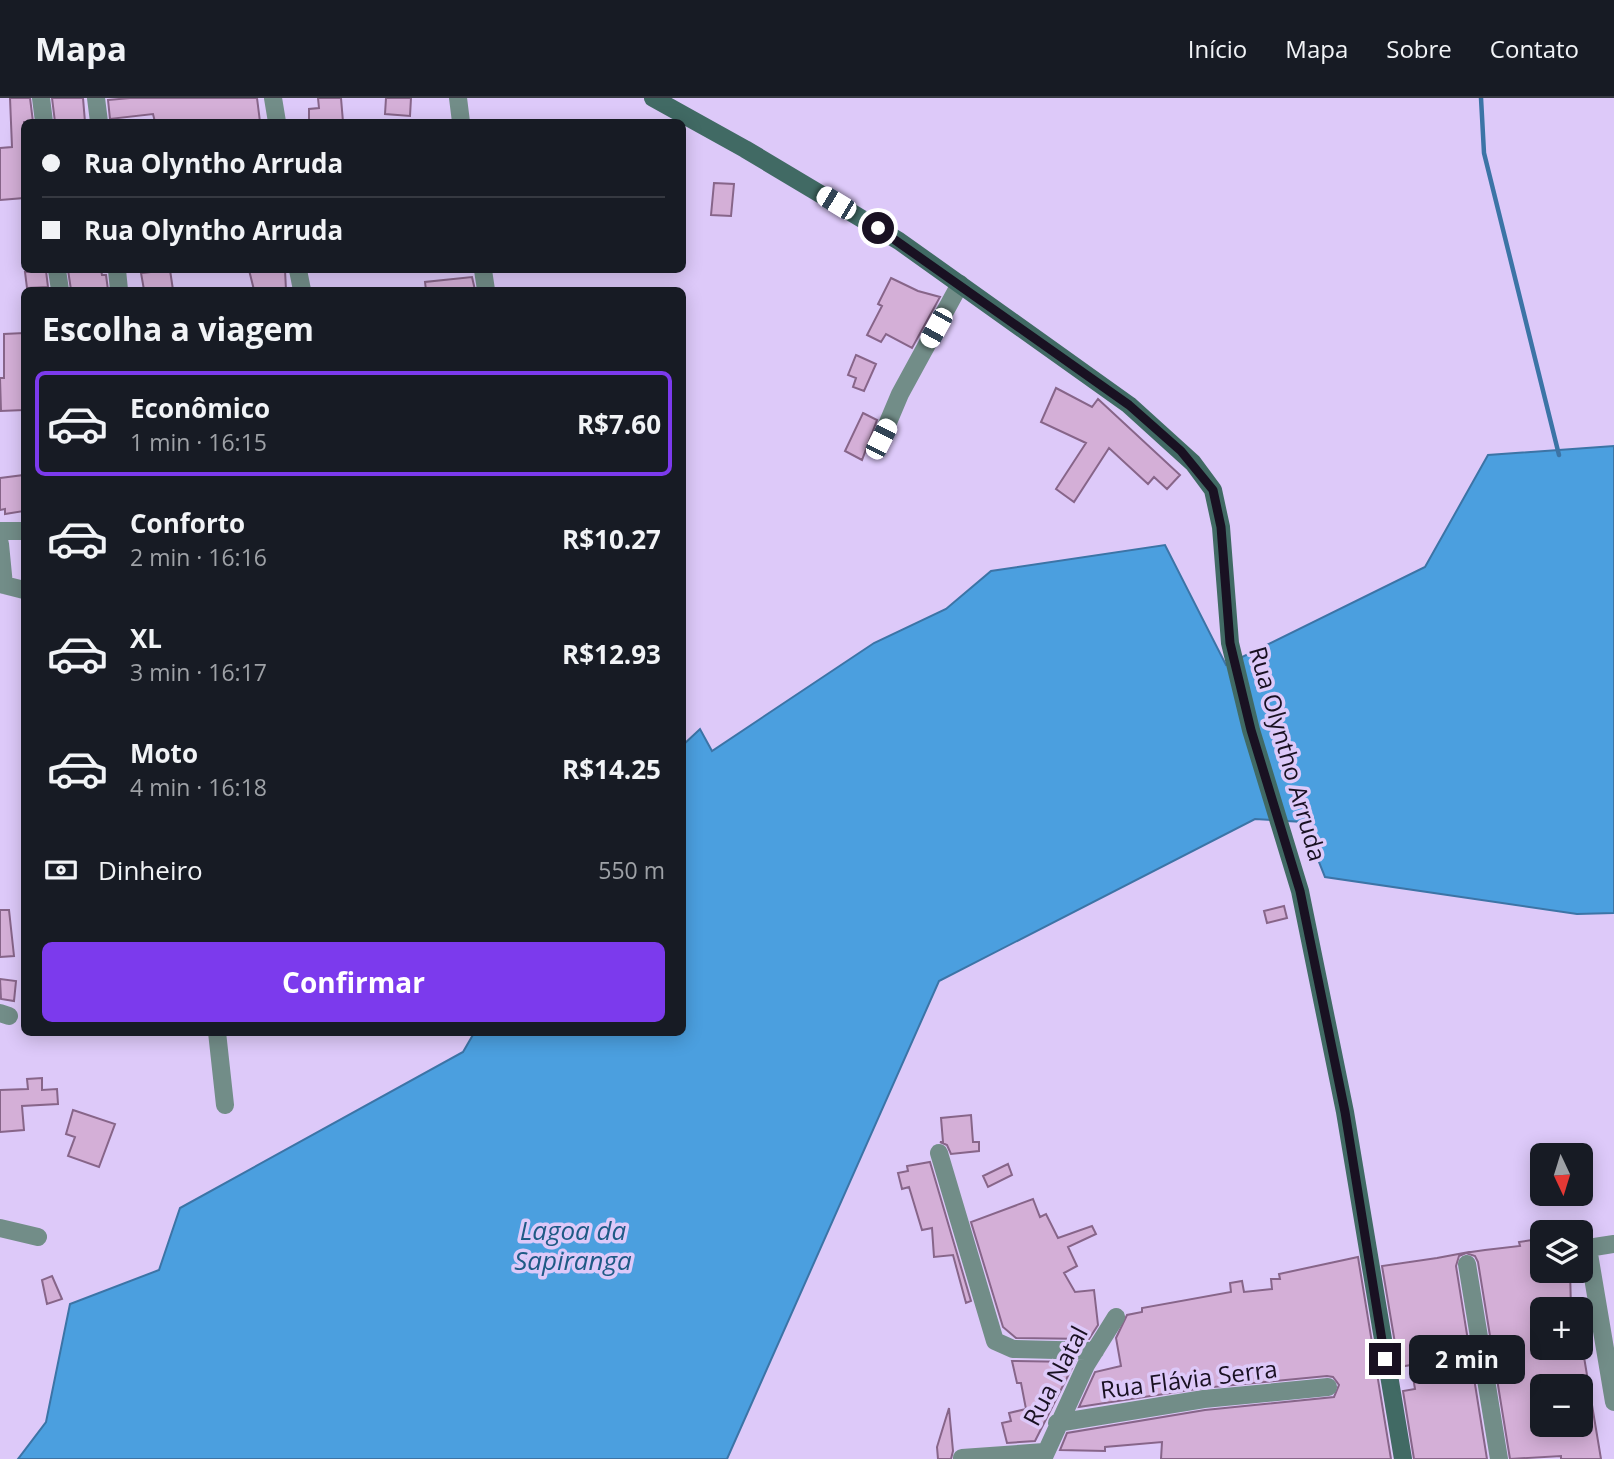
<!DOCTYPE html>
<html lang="pt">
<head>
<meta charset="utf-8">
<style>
  :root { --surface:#171b24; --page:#242831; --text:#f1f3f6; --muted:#9ea1a6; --line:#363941; --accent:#7c3aed }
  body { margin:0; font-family:"Open Sans",sans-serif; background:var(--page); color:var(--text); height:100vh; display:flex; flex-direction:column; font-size:26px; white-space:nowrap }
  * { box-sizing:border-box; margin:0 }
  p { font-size:23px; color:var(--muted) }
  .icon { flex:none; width:38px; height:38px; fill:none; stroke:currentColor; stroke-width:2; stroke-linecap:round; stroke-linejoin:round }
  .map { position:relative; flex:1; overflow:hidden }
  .panel { position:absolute; left:21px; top:189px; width:665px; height:749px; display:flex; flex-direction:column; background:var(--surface); border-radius:10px; box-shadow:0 4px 18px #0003 }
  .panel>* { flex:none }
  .guide { position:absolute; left:21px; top:21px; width:665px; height:154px; border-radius:10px; box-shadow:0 4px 18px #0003; display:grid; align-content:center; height:154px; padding:0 21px; background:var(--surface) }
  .needle { width:46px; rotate:176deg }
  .controls { position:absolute; left:1530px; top:1045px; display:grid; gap:14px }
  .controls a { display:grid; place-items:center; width:63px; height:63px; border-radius:10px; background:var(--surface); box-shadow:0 4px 18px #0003; font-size:35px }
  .end { position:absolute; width:32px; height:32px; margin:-16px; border:9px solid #191122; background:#fff; box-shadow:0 0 0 4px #fff }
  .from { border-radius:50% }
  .bubble { position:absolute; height:49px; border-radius:10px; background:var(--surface); box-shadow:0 4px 18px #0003; font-size:23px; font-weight:700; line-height:49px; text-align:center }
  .car { position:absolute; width:21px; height:42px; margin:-21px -10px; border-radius:9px; box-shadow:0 0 5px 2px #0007; background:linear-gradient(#fff 24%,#345 0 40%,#fff 0 76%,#345 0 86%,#fff 0) }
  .guide b { display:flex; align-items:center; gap:24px; height:66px; font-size:26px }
  .guide b+b { border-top:2px solid var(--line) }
  .guide i { width:18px; height:18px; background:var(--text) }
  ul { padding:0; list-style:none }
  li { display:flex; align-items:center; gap:21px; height:105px; margin:0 14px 10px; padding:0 7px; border:4px solid transparent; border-radius:10px }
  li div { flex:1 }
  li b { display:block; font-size:26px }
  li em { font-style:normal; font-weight:700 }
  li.active { border-color:var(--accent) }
  li>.icon { width:63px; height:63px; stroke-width:1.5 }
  h2 { padding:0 21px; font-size:32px; line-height:84px }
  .pay { display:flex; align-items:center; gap:18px; height:77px; padding:0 21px; font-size:26px }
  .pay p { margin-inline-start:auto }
  .cta { display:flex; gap:14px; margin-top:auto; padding:14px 21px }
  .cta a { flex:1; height:80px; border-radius:10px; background:var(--accent); color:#fff; font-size:28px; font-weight:700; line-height:80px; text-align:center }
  header { display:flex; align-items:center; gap:42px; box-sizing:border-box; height:98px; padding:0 35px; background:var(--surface); border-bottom:2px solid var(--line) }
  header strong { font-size:33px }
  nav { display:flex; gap:38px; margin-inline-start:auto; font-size:24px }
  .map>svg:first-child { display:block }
</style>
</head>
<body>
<header>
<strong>Mapa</strong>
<nav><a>Início</a><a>Mapa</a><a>Sobre</a><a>Contato</a></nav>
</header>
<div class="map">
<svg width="1614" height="1361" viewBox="0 0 1614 1361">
  <rect width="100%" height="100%" fill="#ddc9f9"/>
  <!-- water -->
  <path fill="#4b9fdf" stroke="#3c74a6" stroke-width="2" d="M 1614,348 L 1614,815 L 1577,816 L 1325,779 L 1303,724 L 1255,721 L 939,883 L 727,1361 L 18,1361 L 46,1324 L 70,1206 L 159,1172 L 180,1110 L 463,954 L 474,935 L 682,934 L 683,647 L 700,631 L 712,653 L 874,545 L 946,511 L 991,473 L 1165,447 L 1226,567 L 1425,469 L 1488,357 Z"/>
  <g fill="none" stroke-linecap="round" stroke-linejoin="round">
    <!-- stream -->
    <path stroke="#3c74a6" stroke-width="4.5" d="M 1481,0 L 1484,55 L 1559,357"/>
  </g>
  <!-- building -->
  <path fill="#d4afd7" stroke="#876589" stroke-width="2" fill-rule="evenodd" d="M 10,0 L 30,0 L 33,24 L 24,24 L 24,100 L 0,102 L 0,50 L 12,49 Z
    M 52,0 L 83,0 L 85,24 L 55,24 Z
    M 130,0 L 257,0 L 260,24 L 155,24 L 153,16 L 110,21 L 108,2 Z
    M 318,0 L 341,0 L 343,24 L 309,24 L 309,11 L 319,10 Z
    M 386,0 L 411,0 L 410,18 L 385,16 Z
    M 714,85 L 734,86 L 731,118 L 711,117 Z
    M 68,172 L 101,172 L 102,177 L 106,177 L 108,192 L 71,192 Z
    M 170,172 L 173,192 L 144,192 L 141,175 Z
    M 249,172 L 285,172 L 286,192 L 254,192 Z
    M 46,173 L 48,189 L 27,190 L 25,174 Z
    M 472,179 L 475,192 L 426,192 L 425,184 Z
    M 891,180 L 918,193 L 940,199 L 912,250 L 886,236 L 881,244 L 867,237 L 882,208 L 878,206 Z
    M 24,235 L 24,312 L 1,313 L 0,280 L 4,280 L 4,236 Z
    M 856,257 L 876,266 L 864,293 L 853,289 L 856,280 L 848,277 Z
    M 1056,290 L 1092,309 L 1098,301 L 1180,377 L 1167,391 L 1154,379 L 1148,386 L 1109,350 L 1074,404 L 1056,391 L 1086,345 L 1041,324 Z
    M 863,315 L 877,322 L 862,362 L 845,353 Z
    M 24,377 L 24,413 L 5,416 L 5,411 L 0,412 L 0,380 Z
    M 1284,808 L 1287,820 L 1267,825 L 1264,813 Z
    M 0,812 L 9,812 L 14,858 L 0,859 Z
    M 0,881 L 16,883 L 14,903 L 1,901 Z
    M 42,980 L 42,992 L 57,991 L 58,1006 L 22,1008 L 24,1032 L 0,1034 L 0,992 L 28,991 L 27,981 Z
    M 73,1012 L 115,1026 L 99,1069 L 68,1058 L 75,1039 L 66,1036 Z
    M 971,1017 L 973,1044 L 979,1044 L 979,1053 L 951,1056 L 947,1047 L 940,1044 L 943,1044 L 941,1020 Z
    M 930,1064 L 971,1203 L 966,1205 L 953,1157 L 934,1159 L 932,1130 L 922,1132 L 909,1089 L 902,1091 L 898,1075 L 908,1073 L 907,1068 Z
    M 1008,1066 L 1012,1077 L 988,1089 L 983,1078 Z
    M 1033,1101 L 1040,1119 L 1046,1116 L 1058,1140 L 1092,1128 L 1096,1136 L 1068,1149 L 1077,1168 L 1064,1175 L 1075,1194 L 1094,1192 L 1098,1227 L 1089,1241 L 1016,1240 L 1003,1229 L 971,1124 Z
    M 1532,1142 L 1542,1143 L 1542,1172 L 1570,1172 L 1571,1211 L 1542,1211 L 1542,1250 L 1583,1253 L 1601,1361 L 1561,1361 L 1561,1358 L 1510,1361 L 1478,1164 L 1475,1158 L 1466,1155 L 1459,1158 L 1456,1168 L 1487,1361 L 1414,1361 L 1403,1293 L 1415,1291 L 1411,1267 L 1399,1269 L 1382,1168 L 1437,1160 L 1469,1154 L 1471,1154 L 1485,1152 L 1520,1148 L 1519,1144 ZM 1542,1288 L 1580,1288 L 1580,1326 L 1542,1326 Z
    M 1358,1159 L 1391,1361 L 1161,1361 L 1162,1344 L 1105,1349 L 1105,1353 L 1060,1352 L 1067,1335 L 1205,1312 L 1334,1299 L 1339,1287 L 1333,1279 L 1327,1278 L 1203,1290 L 1079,1309 L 1095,1274 L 1121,1268 L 1116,1240 L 1127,1217 L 1142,1214 L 1142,1210 L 1231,1194 L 1230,1185 L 1242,1183 L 1244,1194 L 1272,1191 L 1271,1181 L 1280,1181 L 1279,1176 Z
    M 52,1178 L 62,1201 L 47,1206 L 42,1182 Z
    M 1012,1263 L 1075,1264 L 1035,1343 L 1007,1345 L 1002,1325 L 1011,1323 L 1009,1315 L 1026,1311 L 1021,1285 L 1017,1285 Z
    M 949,1310 L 953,1353 L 951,1361 L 938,1361 L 937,1349 Z"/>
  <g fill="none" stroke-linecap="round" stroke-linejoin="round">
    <!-- street -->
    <path stroke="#728d88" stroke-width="18" d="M 41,0 L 44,24
      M 96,0 L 99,24
      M 273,0 L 277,24
      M 458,0 L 461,24
      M 57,172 L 60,192
      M 117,172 L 119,192
      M 298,172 L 302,192
      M 483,172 L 486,192
      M 881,341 L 900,296 L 960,186
      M 0,433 L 24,433
      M 0,446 L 4,487
      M 0,486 L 24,492
      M 0,915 L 9,918
      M 217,934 L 225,1007
      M 939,1055 L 995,1243 L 1013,1251 L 1095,1253
      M 0,1130 L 38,1139
      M 1614,1146 L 1588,1150 L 1614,1304
      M 1467,1166 L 1499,1361
      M 1057,1325 L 1204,1301 L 1328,1289
      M 962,1360 L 1044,1354
      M 1043,1361 L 1086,1267 L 1116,1219"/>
    <!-- secondary -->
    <path stroke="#416a64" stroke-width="18" d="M 653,0 L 745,51 L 899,143 L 1129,307 L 1193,365 L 1213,392 L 1221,429 L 1230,545 L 1251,632 L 1300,793 L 1345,1014 L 1403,1361"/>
  </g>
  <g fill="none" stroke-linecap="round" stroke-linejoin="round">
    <!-- route -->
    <path stroke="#191122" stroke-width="9" d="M 878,130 L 1129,307 L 1181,353 L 1213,392 L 1221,429 L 1230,545 L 1251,632 L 1300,793 L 1345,1014 L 1385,1261"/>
  </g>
  <g text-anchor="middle" stroke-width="7" stroke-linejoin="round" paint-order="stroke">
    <!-- street labels -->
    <g font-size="24" fill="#191122" stroke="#ddc9f9">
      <text transform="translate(1287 656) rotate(74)" y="8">Rua Olyntho Arruda</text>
      <text transform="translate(1056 1278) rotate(-62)" y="8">Rua Natal</text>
      <text transform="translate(1189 1282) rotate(-7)" y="8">Rua Flávia Serra</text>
    </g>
    <!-- water labels -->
    <g font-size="26" font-style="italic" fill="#1e5a85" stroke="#ddc9f9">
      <text x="573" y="1142">Lagoa da<tspan x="573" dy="30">Sapiranga</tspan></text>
    </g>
  </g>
</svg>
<div class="controls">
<a><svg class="needle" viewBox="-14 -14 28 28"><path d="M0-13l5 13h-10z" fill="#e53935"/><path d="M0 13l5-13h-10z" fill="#9ea1a6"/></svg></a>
<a><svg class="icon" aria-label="layers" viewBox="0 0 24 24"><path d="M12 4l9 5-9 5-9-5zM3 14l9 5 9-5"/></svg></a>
<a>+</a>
<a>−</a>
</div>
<i class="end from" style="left:878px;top:130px"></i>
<i class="end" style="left:1385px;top:1261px"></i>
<div class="bubble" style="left:1409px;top:1237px;width:116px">2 min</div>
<i class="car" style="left:836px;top:105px;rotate:301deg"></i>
<i class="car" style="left:936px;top:230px;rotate:209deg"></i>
<i class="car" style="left:881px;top:341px;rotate:27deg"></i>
<div class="guide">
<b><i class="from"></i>Rua Olyntho Arruda</b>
<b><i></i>Rua Olyntho Arruda</b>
</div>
<section class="panel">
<h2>Escolha a viagem</h2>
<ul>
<li class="active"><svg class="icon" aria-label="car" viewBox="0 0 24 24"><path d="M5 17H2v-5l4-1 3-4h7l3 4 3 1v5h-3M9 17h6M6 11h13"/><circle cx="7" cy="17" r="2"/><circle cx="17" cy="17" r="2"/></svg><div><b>Econômico</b><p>1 min · 16:15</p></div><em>R$7.60</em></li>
<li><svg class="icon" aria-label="car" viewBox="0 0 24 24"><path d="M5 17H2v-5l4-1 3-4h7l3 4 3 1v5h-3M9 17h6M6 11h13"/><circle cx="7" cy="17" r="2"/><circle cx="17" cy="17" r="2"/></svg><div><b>Conforto</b><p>2 min · 16:16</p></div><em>R$10.27</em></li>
<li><svg class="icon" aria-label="car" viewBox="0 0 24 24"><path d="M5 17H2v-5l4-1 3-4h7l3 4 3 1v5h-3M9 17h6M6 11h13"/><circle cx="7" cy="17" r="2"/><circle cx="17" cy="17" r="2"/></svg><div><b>XL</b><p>3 min · 16:17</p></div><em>R$12.93</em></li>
<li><svg class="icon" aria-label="car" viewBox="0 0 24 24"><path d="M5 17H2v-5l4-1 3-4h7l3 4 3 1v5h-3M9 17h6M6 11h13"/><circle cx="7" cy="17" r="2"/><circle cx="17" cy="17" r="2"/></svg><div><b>Moto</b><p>4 min · 16:18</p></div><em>R$14.25</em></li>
</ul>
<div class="pay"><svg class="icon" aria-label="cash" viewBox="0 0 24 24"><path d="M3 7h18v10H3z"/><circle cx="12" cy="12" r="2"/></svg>Dinheiro<p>550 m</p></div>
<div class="cta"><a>Confirmar</a></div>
</section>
</div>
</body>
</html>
